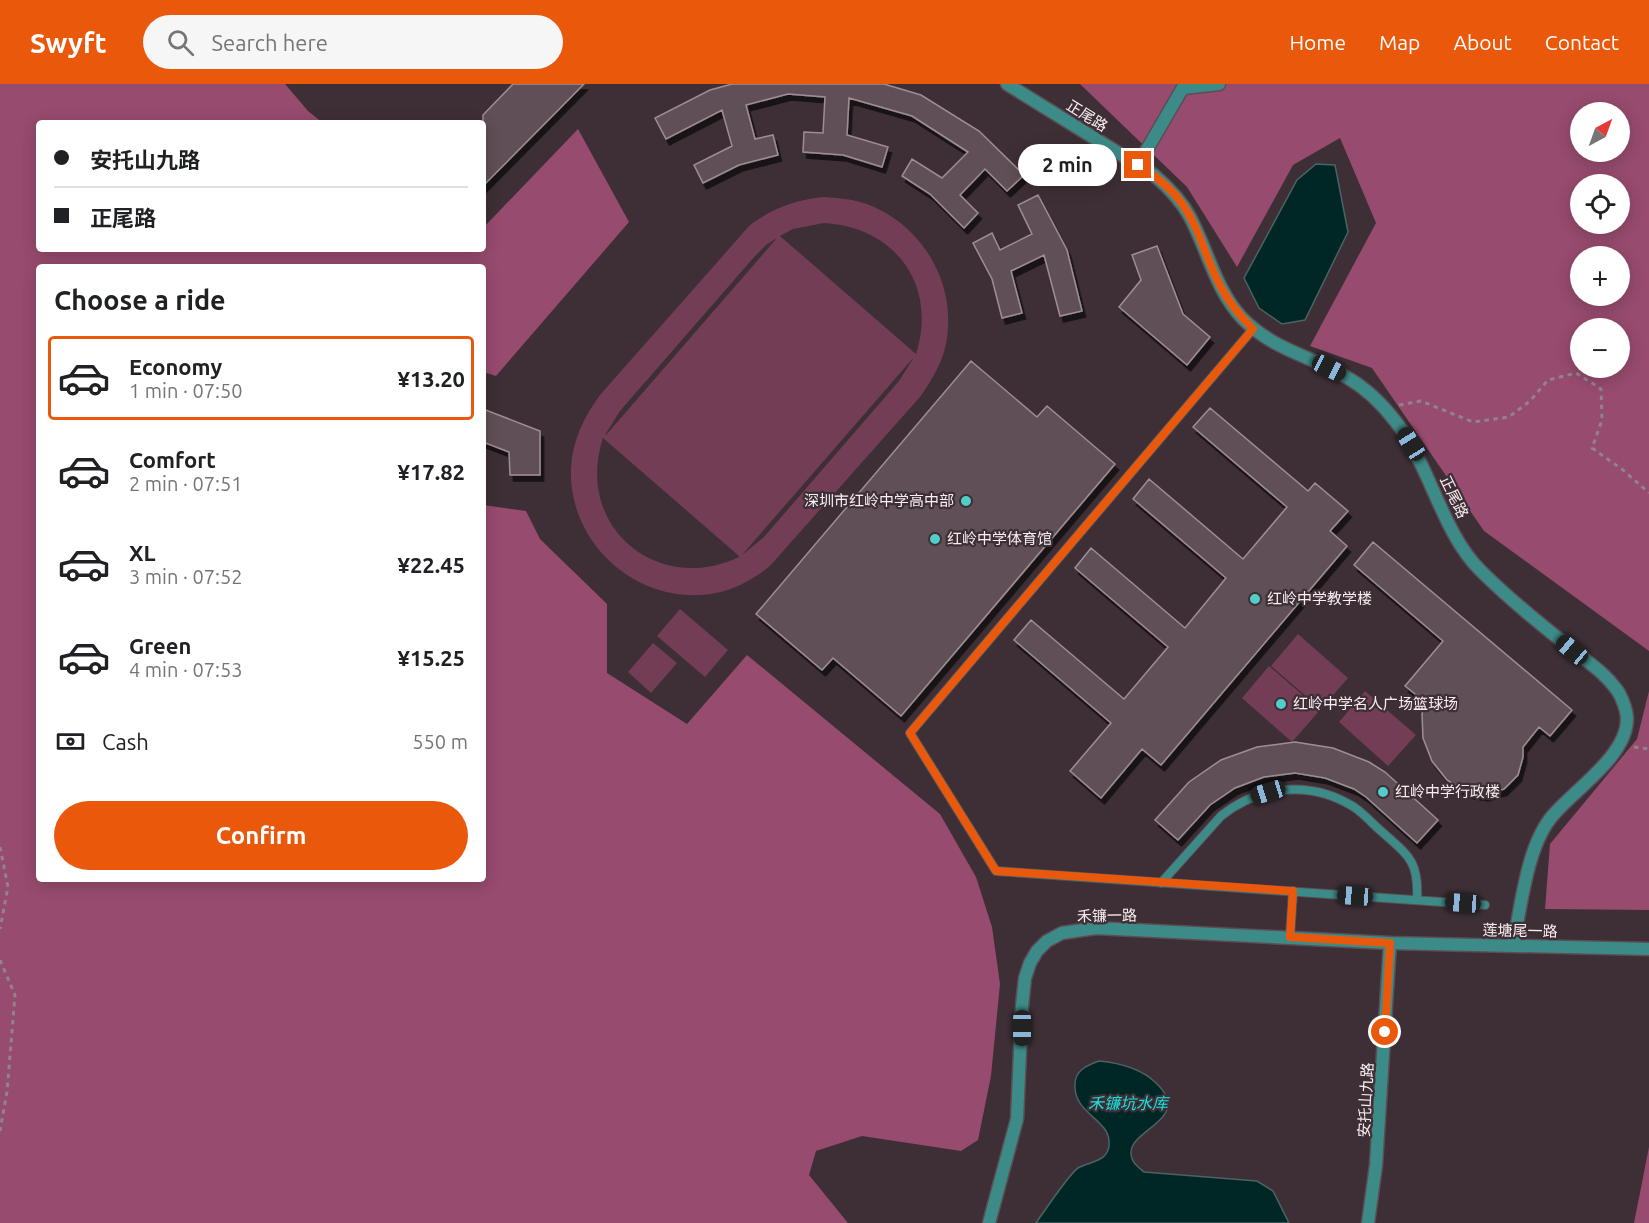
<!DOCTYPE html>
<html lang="en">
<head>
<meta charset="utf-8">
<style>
  :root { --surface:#fff; --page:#f6f6f6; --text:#202124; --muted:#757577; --line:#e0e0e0; --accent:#ea580c }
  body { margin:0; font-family:Ubuntu,"Noto Sans SC",sans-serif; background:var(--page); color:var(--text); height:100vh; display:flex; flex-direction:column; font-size:22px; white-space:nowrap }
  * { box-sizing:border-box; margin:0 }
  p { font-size:20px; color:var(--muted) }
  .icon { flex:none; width:33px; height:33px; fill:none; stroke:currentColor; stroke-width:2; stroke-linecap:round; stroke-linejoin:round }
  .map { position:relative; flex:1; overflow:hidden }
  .drawer { position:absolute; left:36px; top:180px; width:450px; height:618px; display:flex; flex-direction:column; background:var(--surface); border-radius:6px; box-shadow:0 3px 15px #0003 }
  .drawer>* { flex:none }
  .top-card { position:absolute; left:36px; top:36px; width:450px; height:132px; border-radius:6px; box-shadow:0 3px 15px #0003; display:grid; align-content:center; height:132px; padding:0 18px; background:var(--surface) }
  .needle { width:39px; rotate:41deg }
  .tools { position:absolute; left:1570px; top:18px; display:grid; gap:12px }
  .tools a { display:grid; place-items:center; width:60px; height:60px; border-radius:50%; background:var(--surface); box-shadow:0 3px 15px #0003; font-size:30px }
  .end { position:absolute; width:27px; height:27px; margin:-14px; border:8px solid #ea580c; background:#fff; box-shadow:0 0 0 3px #fff }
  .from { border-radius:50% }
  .bubble { position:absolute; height:42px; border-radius:21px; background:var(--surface); box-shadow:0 3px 15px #0003; font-size:20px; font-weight:700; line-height:42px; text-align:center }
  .car { position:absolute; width:18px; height:36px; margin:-18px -9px; border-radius:8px; box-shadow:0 0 4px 2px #0007; background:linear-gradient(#222 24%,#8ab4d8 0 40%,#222 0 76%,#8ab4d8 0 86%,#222 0) }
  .top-card b { display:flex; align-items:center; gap:21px; height:57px; font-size:22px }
  .top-card b+b { border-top:2px solid var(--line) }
  .top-card i { width:15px; height:15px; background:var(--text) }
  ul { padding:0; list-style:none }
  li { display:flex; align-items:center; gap:18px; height:84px; margin:0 12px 9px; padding:0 6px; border:3px solid transparent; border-radius:6px }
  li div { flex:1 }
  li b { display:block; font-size:22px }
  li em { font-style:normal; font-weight:700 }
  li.current { border-color:var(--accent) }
  li>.icon { width:54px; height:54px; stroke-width:1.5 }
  h2 { padding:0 18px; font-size:27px; line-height:72px }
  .pay { display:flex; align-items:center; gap:15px; height:66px; padding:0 18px; font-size:22px }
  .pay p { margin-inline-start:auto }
  .cta { display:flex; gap:12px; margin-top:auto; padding:12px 18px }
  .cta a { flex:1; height:69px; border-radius:36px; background:var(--accent); color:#fff; font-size:24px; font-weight:700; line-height:69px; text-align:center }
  header { display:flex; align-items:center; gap:36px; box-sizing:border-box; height:84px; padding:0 30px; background:var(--accent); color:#fff }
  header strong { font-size:28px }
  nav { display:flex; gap:33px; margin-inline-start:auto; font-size:21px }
  .search { width:420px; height:54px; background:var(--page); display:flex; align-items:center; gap:15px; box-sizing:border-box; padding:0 21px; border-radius:33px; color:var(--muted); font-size:22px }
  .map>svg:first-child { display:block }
</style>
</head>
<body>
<header>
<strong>Swyft</strong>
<div class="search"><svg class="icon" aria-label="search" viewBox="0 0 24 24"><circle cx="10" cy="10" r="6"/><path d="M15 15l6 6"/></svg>Search here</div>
<nav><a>Home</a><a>Map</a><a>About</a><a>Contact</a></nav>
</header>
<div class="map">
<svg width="1649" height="1139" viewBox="0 0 1649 1139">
  <defs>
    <filter id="shadow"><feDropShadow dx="3.5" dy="6" stdDeviation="0" flood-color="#0009"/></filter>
  </defs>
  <rect width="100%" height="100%" fill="#3d2f35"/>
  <!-- green -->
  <path fill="#723d55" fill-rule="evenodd" d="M 824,113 C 837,114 851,115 864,119 C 922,139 958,200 946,260 C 942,280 931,297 920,313 L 769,483 C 753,495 736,505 716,509 C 640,524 567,460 571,383 C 573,355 584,333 600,311 L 750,141 C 773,124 795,116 824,113 ZM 824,139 C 895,143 938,201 916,270 L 780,152 L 793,145 ZM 777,154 L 606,351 L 605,351 L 620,327 L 755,172 L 766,161 ZM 914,273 L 899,297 L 764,453 L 742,471 ZM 603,354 L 739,472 L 739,473 C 657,512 574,442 603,354 Z
    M 680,525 L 728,566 L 705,593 L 657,552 Z
    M 1298,550 L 1348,594 L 1321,625 L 1271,582 Z
    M 653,559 L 677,579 L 651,609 L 628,588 Z
    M 1269,582 L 1320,626 L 1292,658 L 1242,614 Z
    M 1365,607 L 1416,651 L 1388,682 L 1339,638 Z"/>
  <!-- forest -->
  <path fill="#974b6e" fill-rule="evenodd" d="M 0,0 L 285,0 L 308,27 L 323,39 L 39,39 L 39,165 L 483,165 L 483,144 L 578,45 L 629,138 L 496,292 L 483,288 L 483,183 L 39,183 L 39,795 L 483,795 L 483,421 L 526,427 L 540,455 L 607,520 L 607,589 L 687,640 L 747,571 L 940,730 L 976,793 L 992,843 L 1000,900 L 991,992 L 978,1056 L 961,1067 L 862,1052 L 816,1067 L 809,1091 L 848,1139 L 0,1139 Z
    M 1080,0 L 1649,0 L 1649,567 L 1484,447 L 1372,284 L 1310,262 L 1376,139 L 1340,54 L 1293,81 L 1237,183 L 1187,103 ZM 1581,28 L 1620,28 L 1620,68 L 1581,68 ZM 1581,100 L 1620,100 L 1620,140 L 1581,140 ZM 1581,172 L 1620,172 L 1620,212 L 1581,212 ZM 1581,244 L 1620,244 L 1620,284 L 1581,284 Z
    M 1649,607 L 1649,826 L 1545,825 L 1550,760 L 1637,655 Z
    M 1649,1063 L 1649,1139 L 1634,1139 Z"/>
  <!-- water -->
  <path fill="#002726" stroke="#4b6363" stroke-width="1.5" d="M 1316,80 L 1335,81 L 1348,148 L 1305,236 L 1282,240 L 1259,224 L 1244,194 L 1297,96 Z
    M 1099,977 C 1120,979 1140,984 1155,998 C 1195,1034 1130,1045 1131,1069 C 1131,1078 1138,1083 1144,1088 L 1257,1097 L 1273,1107 L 1289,1139 L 1036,1139 C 1043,1129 1070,1089 1078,1084 C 1090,1077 1111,1078 1109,1057 C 1108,1035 1073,1029 1075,1000 C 1075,986 1088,981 1099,977 Z"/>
  <!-- building -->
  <path fill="#605056" stroke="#9f8d94" stroke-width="1.5" filter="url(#shadow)" d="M 513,0 L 584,0 L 483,102 L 483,31 Z
    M 732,0 L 884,0 L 921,11 L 979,47 L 1024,91 L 1007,107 L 985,85 L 960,111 L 978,129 L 964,144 L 930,110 L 902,92 L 912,75 L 942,94 L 968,68 L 912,32 L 849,14 L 847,51 L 888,63 L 882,83 L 843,71 L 803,68 L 804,48 L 823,49 L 825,13 L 788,10 L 746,21 L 755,55 L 773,51 L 778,71 L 739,81 L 703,99 L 694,81 L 732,62 L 722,26 L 666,55 L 655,34 L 710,6 Z
    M 1038,111 L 1067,166 L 1082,227 L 1060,232 L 1044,171 L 1011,187 L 1022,229 L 1002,234 L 992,195 L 973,159 L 992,149 L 1000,166 L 1032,150 L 1018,121 Z
    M 1157,162 L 1183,230 L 1210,253 L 1187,281 L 1119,223 L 1141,196 L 1132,171 Z
    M 971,277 L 1037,333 L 1047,322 L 1115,380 L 901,632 L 833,574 L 822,586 L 756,530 Z
    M 1210,324 L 1308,407 L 1315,399 L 1348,427 L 1330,447 L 1347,462 L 1161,681 L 1142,665 L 1101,714 L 1070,687 L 1111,639 L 1014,556 L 1031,536 L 1124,615 L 1168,563 L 1075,484 L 1091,464 L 1185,544 L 1226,494 L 1133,415 L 1149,395 L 1243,475 L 1287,423 L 1193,343 Z
    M 483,325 L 540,347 L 540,391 L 510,391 L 509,368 L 483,358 Z
    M 1373,458 L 1572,626 L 1550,652 L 1539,643 L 1523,663 L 1523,673 L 1518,691 L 1504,705 L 1485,711 L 1466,708 L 1447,696 L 1432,677 L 1423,654 L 1422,630 L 1425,618 L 1405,602 L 1443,557 L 1354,481 Z
    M 1295,658 L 1333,664 L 1369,678 L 1385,688 L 1438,736 L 1417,759 L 1366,713 L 1354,705 L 1325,694 L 1295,689 L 1264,693 L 1235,704 L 1210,721 L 1178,756 L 1155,736 L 1189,698 L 1221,676 L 1257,663 Z"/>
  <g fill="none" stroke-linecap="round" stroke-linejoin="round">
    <!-- service casing -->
    <g stroke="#5b4e53" stroke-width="10">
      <path id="service" d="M 1253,245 L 910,649 L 996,787 L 1485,821
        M 1161,799 L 1221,732 C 1260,701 1311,696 1354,723 C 1364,730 1372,739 1381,747 C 1409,772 1419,777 1417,816
        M 1290,853 L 1293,807"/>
    </g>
    <!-- minor casing -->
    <g stroke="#5b4e53" stroke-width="15">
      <path id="minor" d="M 1007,0 L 1154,91 C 1168,103 1181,116 1190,133 C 1208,167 1216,207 1243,235 C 1275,267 1312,272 1348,294 C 1367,305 1383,321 1396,338 C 1430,381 1442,449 1481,487 C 1509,515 1541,541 1573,566 C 1589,579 1605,589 1617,606 C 1622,613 1627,627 1627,635 C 1627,671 1577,704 1555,729 C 1527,758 1521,823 1513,862
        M 1184,4 L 1219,0
        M 1138,81 L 1185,0
        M 989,1139 L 1017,1035 L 1022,922 L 1025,894 L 1030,879 L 1037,867 L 1047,857 L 1062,849 L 1096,844 L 1390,859 L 1649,865"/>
    </g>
    <!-- tertiary casing -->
    <g stroke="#5b4e53" stroke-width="15">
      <path id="tertiary" d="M 1368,1139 L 1376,1081 L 1390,859"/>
    </g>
    <!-- path -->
    <path stroke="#908489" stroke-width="3" stroke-dasharray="4.5 4.5" stroke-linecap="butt" d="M 1399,321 L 1421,317 L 1473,338 L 1509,333 L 1530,317 L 1548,296 L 1576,289 L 1601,305 L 1602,336 L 1592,364 L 1623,386 L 1649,409
      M 1634,663 L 1649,665
      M 0,763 L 8,803 L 0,845
      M 0,876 L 15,911 L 7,1008 L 0,1047"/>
    <!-- service -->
    <use href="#service" stroke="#3d8b88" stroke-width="8"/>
    <!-- minor -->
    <use href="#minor" stroke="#3d8b88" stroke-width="12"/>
    <!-- tertiary -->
    <use href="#tertiary" stroke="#3d8b88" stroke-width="12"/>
  </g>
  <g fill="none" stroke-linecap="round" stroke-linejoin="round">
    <!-- route -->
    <path stroke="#ea580c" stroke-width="8" d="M 1138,81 C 1154,91 1169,102 1180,117 C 1200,143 1206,177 1222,205 C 1230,220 1241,233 1253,245 L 910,649 L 996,787 L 1293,807 L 1290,853 L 1390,859 L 1385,948"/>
  </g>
  <!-- markers -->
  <g fill="#53cdca" stroke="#3d2f35" stroke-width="2">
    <circle cx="966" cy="417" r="6"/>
    <circle cx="935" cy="455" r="6"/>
    <circle cx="1255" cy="515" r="6"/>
    <circle cx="1281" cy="620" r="6"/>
    <circle cx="1383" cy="708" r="6"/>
  </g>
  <g text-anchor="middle" stroke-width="4.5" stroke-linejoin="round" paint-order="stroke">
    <!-- street labels -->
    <g font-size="15" fill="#f9eff2" stroke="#3d2f35">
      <text transform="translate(1087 32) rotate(32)" y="5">正尾路</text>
      <text transform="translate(1454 413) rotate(64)" y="5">正尾路</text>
      <text transform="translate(1107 832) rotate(-1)" y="5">禾镰一路</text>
      <text transform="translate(1520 847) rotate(1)" y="5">莲塘尾一路</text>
      <text transform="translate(1366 1016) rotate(-87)" y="5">安托山九路</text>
    </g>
    <!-- poi labels -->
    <g font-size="15" fill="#f9eff2" stroke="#3d2f35" text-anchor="start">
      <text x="954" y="422" text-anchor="end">深圳市红岭中学高中部</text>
      <text x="947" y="460">红岭中学体育馆</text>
      <text x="1267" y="520">红岭中学教学楼</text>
      <text x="1293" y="625">红岭中学名人广场篮球场</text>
      <text x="1395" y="713">红岭中学行政楼</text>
    </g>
    <!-- water labels -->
    <g font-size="16" font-style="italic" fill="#17e3df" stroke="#3d2f35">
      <text x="1128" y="1025">禾镰坑水库</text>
    </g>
  </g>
</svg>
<div class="tools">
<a><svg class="needle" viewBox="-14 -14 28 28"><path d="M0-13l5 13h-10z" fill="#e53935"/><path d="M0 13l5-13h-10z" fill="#757577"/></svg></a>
<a><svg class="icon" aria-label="locate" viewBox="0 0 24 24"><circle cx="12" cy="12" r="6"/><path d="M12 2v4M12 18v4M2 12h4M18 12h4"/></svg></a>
<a>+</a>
<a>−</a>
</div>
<i class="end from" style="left:1385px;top:948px"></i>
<i class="end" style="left:1138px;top:81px"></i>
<div class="bubble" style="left:1018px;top:60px;width:99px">2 min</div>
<i class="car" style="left:1329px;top:284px;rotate:117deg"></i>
<i class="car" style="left:1411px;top:360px;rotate:328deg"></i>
<i class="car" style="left:1572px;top:566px;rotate:310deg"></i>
<i class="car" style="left:1268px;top:708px;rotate:253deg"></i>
<i class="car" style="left:1355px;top:812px;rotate:274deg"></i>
<i class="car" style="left:1463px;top:819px;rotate:274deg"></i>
<i class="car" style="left:1022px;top:944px;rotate:180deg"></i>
<div class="top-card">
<b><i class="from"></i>安托山九路</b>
<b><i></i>正尾路</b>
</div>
<section class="drawer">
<h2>Choose a ride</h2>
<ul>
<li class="current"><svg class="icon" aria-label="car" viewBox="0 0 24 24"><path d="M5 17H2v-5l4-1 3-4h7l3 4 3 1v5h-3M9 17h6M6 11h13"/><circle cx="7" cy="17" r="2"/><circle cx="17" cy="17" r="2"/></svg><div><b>Economy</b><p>1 min · 07:50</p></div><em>¥13.20</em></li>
<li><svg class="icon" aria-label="car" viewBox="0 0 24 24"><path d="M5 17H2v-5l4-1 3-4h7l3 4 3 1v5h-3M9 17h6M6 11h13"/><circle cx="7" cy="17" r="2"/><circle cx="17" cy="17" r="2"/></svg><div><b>Comfort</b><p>2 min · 07:51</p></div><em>¥17.82</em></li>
<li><svg class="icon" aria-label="car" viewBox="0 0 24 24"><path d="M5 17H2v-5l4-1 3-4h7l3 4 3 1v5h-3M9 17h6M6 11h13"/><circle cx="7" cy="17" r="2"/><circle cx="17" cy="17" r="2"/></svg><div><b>XL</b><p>3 min · 07:52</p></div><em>¥22.45</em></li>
<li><svg class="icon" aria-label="car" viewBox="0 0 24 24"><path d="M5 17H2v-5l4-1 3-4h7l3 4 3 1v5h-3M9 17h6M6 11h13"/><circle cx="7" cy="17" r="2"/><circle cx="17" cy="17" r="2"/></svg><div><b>Green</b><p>4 min · 07:53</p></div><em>¥15.25</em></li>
</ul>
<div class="pay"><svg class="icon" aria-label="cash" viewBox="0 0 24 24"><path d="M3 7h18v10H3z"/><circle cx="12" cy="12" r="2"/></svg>Cash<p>550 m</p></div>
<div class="cta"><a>Confirm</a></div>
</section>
</div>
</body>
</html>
